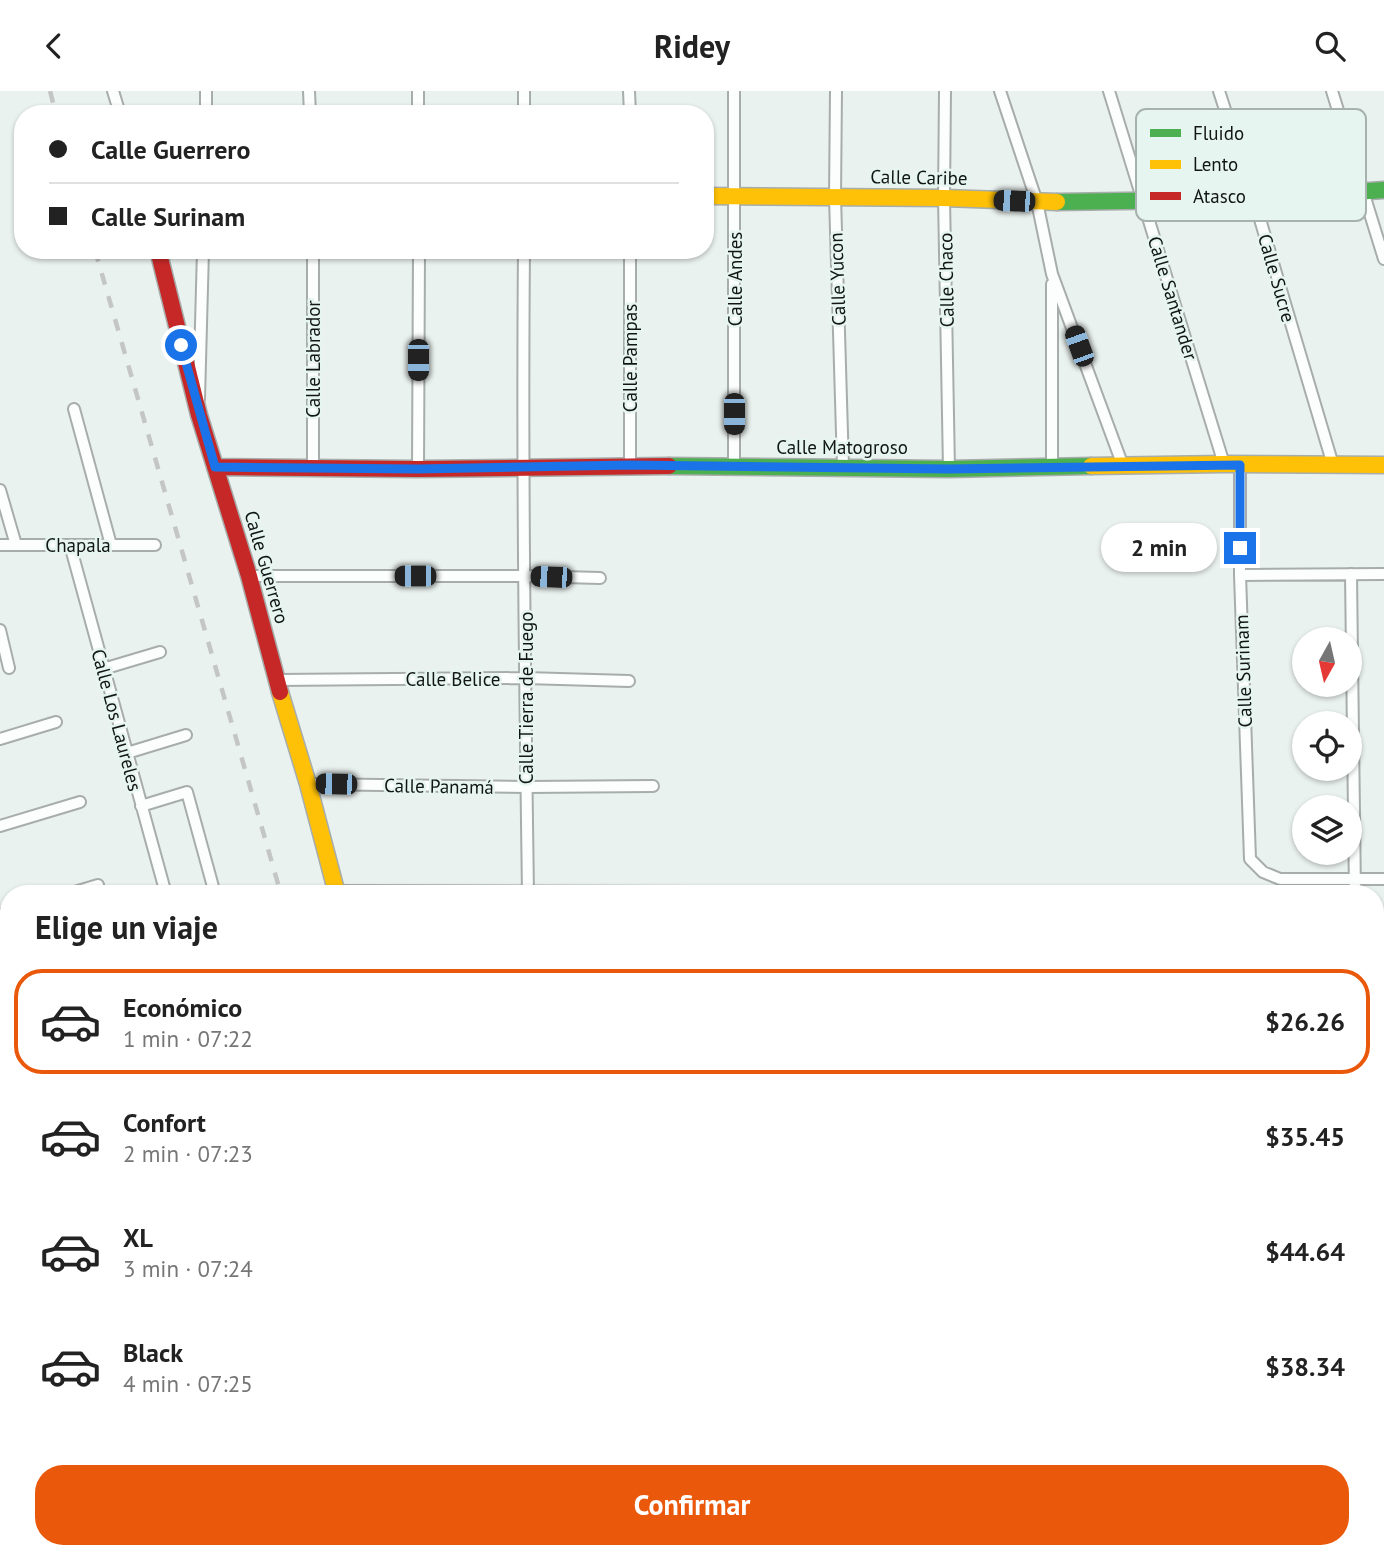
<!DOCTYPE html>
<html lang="es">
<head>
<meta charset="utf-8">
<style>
  :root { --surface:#fff; --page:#f2f2f2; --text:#222; --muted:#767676; --line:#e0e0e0; --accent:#ea580c }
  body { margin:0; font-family:"PT Sans",sans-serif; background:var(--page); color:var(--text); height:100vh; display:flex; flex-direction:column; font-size:26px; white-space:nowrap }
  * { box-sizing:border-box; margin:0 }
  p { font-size:23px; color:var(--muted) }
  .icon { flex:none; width:38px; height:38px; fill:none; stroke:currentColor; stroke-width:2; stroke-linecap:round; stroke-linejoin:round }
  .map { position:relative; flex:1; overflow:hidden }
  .panel { position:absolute; left:0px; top:794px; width:1384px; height:674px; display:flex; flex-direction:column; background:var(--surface); border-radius:28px 28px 0 0; box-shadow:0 2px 5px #0004 }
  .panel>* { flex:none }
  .guide { position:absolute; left:14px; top:14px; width:700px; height:154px; border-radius:28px; box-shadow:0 2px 5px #0004; display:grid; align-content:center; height:154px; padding:0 35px; background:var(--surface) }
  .needle { width:46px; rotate:188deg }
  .buttons { position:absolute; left:1292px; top:536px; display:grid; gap:14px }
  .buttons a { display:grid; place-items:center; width:70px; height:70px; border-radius:50%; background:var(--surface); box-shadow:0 2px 5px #0004; font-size:35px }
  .end { position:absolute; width:32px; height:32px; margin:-16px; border:9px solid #1a73e8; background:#fff; box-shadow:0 0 0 4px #fff }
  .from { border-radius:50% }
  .bubble { position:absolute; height:49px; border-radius:24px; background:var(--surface); box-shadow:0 2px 5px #0004; font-size:23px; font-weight:700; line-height:49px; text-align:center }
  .car { position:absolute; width:21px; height:42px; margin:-21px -10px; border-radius:9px; box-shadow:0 0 5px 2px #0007; background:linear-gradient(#222 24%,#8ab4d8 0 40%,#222 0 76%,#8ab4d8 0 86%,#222 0) }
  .guide b { display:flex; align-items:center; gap:24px; height:66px; font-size:26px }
  .guide b+b { border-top:2px solid var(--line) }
  .guide i { width:18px; height:18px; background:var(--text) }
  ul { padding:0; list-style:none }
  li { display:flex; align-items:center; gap:21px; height:105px; margin:0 14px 10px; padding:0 21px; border:4px solid transparent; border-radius:28px }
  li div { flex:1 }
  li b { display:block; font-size:26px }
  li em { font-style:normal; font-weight:700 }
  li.current { border-color:var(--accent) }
  li>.icon { width:63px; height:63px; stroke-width:1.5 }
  h2 { padding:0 35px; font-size:32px; line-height:84px }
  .action { display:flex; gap:14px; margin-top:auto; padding:14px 35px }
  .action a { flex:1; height:80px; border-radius:28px; background:var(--accent); color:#fff; font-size:28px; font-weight:700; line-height:80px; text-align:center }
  header { display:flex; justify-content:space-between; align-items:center; height:91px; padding:0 35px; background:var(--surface); font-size:32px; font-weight:700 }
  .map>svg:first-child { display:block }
</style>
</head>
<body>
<header><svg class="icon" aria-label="back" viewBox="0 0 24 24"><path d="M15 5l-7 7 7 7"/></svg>Ridey<svg class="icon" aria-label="search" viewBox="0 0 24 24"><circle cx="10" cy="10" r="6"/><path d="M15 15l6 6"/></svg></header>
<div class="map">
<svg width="1384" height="1468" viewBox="0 0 1384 1468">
  <rect width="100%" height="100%" fill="#eaf2ef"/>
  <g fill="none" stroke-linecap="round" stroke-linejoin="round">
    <!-- street casing -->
    <g stroke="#a7adab" stroke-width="14">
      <path id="street" d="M 113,0 L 120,23
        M 309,0 L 310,23
        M 418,0 L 418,23
        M 524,0 L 524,23
        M 629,0 L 630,23
        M 734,0 L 734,377
        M 836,0 L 835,106 L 843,376
        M 945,0 L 944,107 L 949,378
        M 1000,0 L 1037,111 L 1052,183 L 1123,375
        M 1109,0 L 1224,373
        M 1219,0 L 1254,108 L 1333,374
        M 1332,0 L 1384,168
        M 206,23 L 206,0
        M 313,159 L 313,378
        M 524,159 C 522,374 525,589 528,803
        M 1052,193 L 1052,376
        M 199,308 L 203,159
        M 74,318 L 111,454
        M 1240,374 L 1240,484 L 1250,768 L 1263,781 L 1280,788 L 1384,788
        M 630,375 L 630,159
        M 418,378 L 419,159
        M 0,399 L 16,454
        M 0,454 L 155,454
        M 70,454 L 166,803
        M 1351,483 L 1355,803
        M 1240,484 L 1384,483
        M 249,485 L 526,485 L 600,487
        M 0,539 L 9,577
        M 103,578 L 160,561
        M 276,589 L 525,587 L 629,590
        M 0,648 L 56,631
        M 127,662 L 186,644
        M 308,693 L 527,696 L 653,695
        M 141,715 L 187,701 L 215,803
        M 0,735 L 80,711
        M 336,800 L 700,801
        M 68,803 L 98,794
        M 0,824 L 9,821
        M 0,910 L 9,907
        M 0,995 L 9,993
        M 0,1086 L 9,1084
        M 0,1132 L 9,1132
        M 3,1192 L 9,1209
        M 1376,1366 L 1380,1115
        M 223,1460 L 225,1468
        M 407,1460 L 409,1468
        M 536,1460 L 539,1468
        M 64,1468 L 92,1460
        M 589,1468 L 645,1465
        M 773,1468 L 773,1460
        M 873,1468 L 873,1460
        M 970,1468 L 970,1460
        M 1044,1468 L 1045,1460
        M 1157,1468 L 1157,1460
        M 1227,1468 L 1227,1460
        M 1295,1468 L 1295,1460
        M 1373,1468 L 1374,1460"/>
    </g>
    <!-- fast casing -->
    <g stroke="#a7adab" stroke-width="19">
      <path id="fast" d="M 1057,111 L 1254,108 L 1384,99
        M 669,375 L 949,378 L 1091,375"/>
    </g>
    <!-- slow casing -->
    <g stroke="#a7adab" stroke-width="19">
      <path id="slow" d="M 705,105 L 944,107 L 1057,111
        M 1091,375 L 1224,373 L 1384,374
        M 280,601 L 308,693 L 337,803"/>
    </g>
    <!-- jam casing -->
    <g stroke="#a7adab" stroke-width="19">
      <path id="jam" d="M 158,159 L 199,324 L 249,485 L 280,601
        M 215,376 L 418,378 L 669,375"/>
    </g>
    <!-- street -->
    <use href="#street" stroke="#fcfdfd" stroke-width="10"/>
    <!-- fast -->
    <use href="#fast" stroke="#4caf50" stroke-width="16"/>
    <!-- slow -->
    <use href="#slow" stroke="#ffc107" stroke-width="16"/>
    <!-- jam -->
    <use href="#jam" stroke="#c62828" stroke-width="16"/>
    <!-- rail -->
    <path stroke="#c4c6c5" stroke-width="4.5" stroke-dasharray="12 12" stroke-linecap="butt" d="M 50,0 L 56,23
      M 95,159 L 281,803
      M 471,1460 L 473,1468"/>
  </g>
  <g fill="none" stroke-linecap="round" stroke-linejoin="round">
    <!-- route -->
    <path stroke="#1a73e8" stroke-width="9" d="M 181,254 L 215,376 L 418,378 L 630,374 L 949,378 L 1240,374 L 1240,457"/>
  </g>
  <g text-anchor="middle" stroke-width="5" stroke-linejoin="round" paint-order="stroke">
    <!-- street labels -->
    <g font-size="19" fill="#111614" stroke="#e7f5f0">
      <text transform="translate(919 86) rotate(1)" y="7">Calle Caribe</text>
      <text transform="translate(1277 187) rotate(74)" y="7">Calle Sucre</text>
      <text transform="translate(735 188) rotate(-90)" y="7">Calle Andes</text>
      <text transform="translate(837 188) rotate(-92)" y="7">Calle Yucon</text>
      <text transform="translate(946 189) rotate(-91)" y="7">Calle Chaco</text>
      <text transform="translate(1173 207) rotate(73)" y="7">Calle Santander</text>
      <text transform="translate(630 267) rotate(-90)" y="7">Calle Pampas</text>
      <text transform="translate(313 268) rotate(-90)" y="7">Calle Labrador</text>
      <text x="842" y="363">Calle Matogroso</text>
      <text x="78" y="461">Chapala</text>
      <text transform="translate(267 476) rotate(74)" y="7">Calle Guerrero</text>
      <text transform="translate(1243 580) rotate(-92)" y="7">Calle Surinam</text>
      <text x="453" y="595">Calle Belice</text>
      <text transform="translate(526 607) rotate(-90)" y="7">Calle Tierra de Fuego</text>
      <text transform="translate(117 629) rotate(75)" y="7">Calle Los Laureles</text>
      <text transform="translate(439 695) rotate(1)" y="7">Calle Panamá</text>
    </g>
  </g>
  <!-- legend -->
  <rect x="1136" y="18" width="230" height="112" rx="10" fill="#e7f5f0" stroke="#a7b2ae" stroke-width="2"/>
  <rect x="1150" y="38" width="31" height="8" fill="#4caf50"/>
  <rect x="1150" y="69" width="31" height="9" fill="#ffc107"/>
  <rect x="1150" y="101" width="31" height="8" fill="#c62828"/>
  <g font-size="19" fill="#111614">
    <text x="1193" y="49">Fluido</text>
    <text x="1193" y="80">Lento</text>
    <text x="1193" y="112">Atasco</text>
  </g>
</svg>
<div class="buttons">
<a><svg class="needle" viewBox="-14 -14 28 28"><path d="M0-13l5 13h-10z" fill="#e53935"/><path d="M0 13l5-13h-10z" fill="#767676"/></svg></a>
<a><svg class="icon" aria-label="locate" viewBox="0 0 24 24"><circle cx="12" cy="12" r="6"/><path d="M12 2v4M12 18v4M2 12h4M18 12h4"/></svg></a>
<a><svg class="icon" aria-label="layers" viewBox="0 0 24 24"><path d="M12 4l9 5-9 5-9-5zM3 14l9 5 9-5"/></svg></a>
</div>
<i class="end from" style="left:181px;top:254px"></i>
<i class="end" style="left:1240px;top:457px"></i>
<div class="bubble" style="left:1101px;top:432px;width:116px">2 min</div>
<i class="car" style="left:1014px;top:110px;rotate:272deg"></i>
<i class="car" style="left:1079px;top:255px;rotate:340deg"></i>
<i class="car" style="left:418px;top:269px;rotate:180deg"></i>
<i class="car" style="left:734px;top:323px;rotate:180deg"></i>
<i class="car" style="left:415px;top:485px;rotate:270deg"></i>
<i class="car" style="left:551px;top:486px;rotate:272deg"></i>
<i class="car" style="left:336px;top:693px;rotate:271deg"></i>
<div class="guide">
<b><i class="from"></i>Calle Guerrero</b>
<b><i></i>Calle Surinam</b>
</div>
<section class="panel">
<h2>Elige un viaje</h2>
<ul>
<li class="current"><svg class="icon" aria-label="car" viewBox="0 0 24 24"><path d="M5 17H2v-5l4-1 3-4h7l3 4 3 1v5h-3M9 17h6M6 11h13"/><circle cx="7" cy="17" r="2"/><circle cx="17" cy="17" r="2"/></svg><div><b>Económico</b><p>1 min · 07:22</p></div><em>$26.26</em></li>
<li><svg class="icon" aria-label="car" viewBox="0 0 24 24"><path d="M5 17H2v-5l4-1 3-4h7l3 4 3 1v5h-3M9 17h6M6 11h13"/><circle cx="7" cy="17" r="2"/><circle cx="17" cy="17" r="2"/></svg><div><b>Confort</b><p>2 min · 07:23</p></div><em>$35.45</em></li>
<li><svg class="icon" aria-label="car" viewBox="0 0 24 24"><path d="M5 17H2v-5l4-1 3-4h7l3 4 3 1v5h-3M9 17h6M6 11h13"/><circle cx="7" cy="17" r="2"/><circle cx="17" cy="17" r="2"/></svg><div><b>XL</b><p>3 min · 07:24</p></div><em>$44.64</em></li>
<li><svg class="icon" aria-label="car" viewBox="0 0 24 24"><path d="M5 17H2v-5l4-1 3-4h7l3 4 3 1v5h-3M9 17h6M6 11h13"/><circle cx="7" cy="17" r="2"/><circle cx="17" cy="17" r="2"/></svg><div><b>Black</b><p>4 min · 07:25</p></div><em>$38.34</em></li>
</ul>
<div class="action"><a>Confirmar</a></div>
</section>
</div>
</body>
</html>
